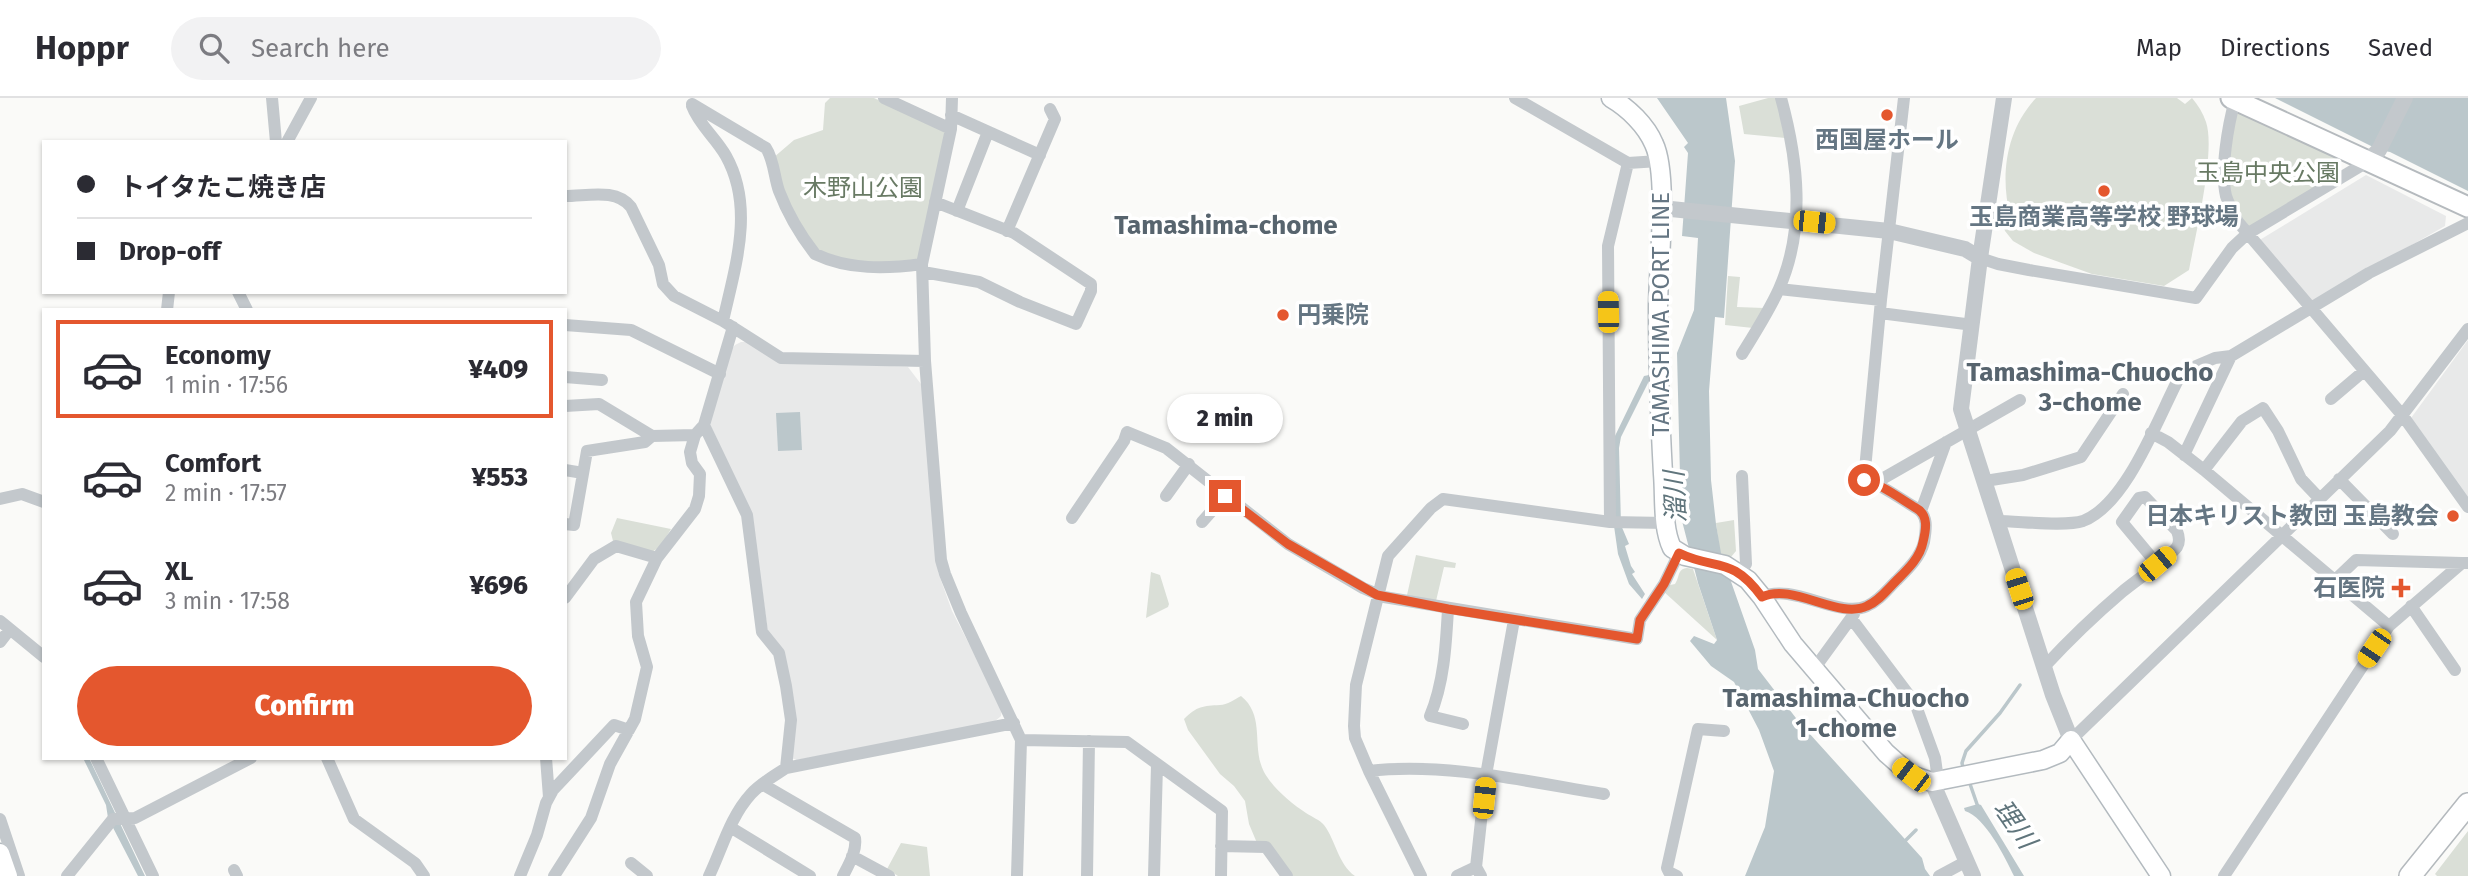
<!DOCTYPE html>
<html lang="en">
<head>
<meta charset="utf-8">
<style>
  :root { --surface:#fff; --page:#f2f2f3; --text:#2b2b33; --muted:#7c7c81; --line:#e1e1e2; --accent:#e4572e }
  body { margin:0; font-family:"Fira Sans","Noto Sans JP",sans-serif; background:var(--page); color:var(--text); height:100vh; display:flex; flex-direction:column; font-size:26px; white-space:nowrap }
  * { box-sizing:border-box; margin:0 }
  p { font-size:23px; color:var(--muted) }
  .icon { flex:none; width:38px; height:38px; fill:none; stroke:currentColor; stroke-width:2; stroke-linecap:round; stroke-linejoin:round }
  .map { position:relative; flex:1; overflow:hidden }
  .panel { position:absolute; left:42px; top:210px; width:525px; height:452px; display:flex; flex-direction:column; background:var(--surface); border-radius:0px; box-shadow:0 2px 5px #0004 }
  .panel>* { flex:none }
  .banner { position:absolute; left:42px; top:42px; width:525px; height:154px; border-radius:0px; box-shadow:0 2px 5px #0004; display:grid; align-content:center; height:154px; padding:0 35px; background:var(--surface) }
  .end { position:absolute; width:32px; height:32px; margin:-16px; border:9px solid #e4572e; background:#fff; box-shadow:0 0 0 4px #fff }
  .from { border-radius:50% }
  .bubble { position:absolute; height:49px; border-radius:24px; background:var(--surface); box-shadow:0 2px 5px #0004; font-size:23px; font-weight:800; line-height:49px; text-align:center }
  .car { position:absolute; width:21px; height:42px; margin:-21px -10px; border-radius:9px; box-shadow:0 0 5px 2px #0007; background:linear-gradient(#f5c518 24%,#345 0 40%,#f5c518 0 76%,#345 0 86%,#f5c518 0) }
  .banner b { display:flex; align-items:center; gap:24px; height:66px; font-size:26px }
  .banner b+b { border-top:2px solid var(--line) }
  .banner i { width:18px; height:18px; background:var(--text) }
  ul { padding:12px 0 0; list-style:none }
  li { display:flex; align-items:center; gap:21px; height:98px; margin:0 14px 10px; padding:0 21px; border:4px solid transparent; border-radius:0px }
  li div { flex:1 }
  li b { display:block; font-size:26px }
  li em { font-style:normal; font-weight:800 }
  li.current { border-color:var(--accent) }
  li>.icon { width:63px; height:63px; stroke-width:1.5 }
  .cta { display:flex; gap:14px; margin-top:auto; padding:14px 35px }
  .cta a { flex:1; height:80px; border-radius:42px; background:var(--accent); color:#fff; font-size:28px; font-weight:800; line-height:80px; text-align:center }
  header { display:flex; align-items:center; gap:42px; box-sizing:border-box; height:98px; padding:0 35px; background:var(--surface); border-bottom:2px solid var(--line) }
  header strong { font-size:33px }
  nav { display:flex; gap:38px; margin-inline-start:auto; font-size:24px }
  .search { width:490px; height:63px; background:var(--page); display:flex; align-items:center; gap:18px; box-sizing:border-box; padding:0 24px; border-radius:38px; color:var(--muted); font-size:26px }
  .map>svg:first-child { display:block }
</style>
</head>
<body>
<header>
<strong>Hoppr</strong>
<div class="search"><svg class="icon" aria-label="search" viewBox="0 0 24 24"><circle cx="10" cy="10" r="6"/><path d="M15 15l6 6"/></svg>Search here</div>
<nav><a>Map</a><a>Directions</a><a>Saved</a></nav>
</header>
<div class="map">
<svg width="2468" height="778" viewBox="0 0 2468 778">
  <rect width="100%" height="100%" fill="#fafaf8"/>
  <!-- built -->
  <path fill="#e8e9e9" d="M 2366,77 L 2446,118 L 2445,128 L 2310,205 L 2258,143 Z
    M 2468,242 L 2468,400 L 2411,320 Z
    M 741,244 L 748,244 L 775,262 L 908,269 L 924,290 L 938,474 L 952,513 L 1002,610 L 1001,618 L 993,625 L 797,662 L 791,660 L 795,624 L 768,535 L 752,418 L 709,324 L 729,255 L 735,247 Z"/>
  <!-- green -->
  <path fill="#dadfd7" d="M 830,0 L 874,0 L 946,33 L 919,162 C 896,165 855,168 833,161 C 805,152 780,86 773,60 L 794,42 L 823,32 L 825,5 Z
    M 1768,0 L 1776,0 L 1785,40 L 1744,36 L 1739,8 Z
    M 2036,0 L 2177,0 L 2185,6 L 2192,0 C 2198,7 2203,15 2206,24 C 2216,53 2195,139 2189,172 L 2164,188 L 2092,176 L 2034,155 L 2013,143 L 2005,133 L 2000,119 L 2010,117 C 2000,77 2006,32 2036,0 Z
    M 2233,11 L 2340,60 L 2340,80 L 2247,136 L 2226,96 Z
    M 1728,178 L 1740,179 L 1737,209 L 1764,210 L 1753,230 L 1725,227 Z
    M 617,420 L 671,431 L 660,449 L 650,455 L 613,443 L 611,435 Z
    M 1734,422 L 1736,453 L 1731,459 L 1720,455 L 1716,425 Z
    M 1416,457 L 1456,465 L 1455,470 L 1444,469 L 1436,503 L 1407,497 Z
    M 1687,470 L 1693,471 L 1717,542 L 1663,493 L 1670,487 L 1675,486 C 1680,479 1677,471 1687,470 Z
    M 1151,474 L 1160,477 L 1169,506 L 1168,509 L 1146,520 Z
    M 1241,598 C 1266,618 1251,649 1264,674 C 1273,690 1291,705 1306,715 C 1312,719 1320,722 1324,727 C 1336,743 1338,766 1355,778 L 1293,778 L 1257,745 L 1249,726 L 1245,703 L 1234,688 L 1220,676 L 1188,632 L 1184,621 C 1197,608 1203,608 1220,607 C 1227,607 1235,601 1241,598 Z
    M 2468,733 L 2468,778 L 2437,778 L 2435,776 Z
    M 901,745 L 927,749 L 930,778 L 898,778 L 887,771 Z"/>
  <!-- water -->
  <path fill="#bbc7cb" d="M 1657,0 L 1726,0 L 1735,63 L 1724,220 L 1715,219 L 1709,293 L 1711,382 L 1716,426 L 1721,455 L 1755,552 L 1758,571 L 1799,624 L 1922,760 L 1925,771 L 1930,778 L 1745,778 L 1765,729 L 1774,673 L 1759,632 L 1734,584 L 1711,568 L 1690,543 L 1694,538 L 1714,546 L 1717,542 L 1698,485 L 1681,419 L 1677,255 L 1694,212 L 1698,140 L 1682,138 L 1688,55 L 1684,49 L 1688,45 Z
    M 2275,0 L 2468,0 L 2468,93 L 2390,54 L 2379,52 Z
    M 1649,277 L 1649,283 L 1621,339 L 1619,350 L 1621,427 L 1629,446 L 1625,448 L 1631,468 L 1635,474 L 1632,476 L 1645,496 L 1642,501 L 1629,486 L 1618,456 L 1614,428 L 1614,340 L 1644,278 Z
    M 800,314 L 802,352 L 778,353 L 776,315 Z
    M 83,660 L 89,660 L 145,778 L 138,778 L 108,720 L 106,707 Z
    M 1978,706 L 1981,707 L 2024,778 L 2014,778 C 2005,759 1985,719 1965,713 L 1964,710 Z"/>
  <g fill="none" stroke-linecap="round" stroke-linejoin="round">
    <!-- stream -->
    <path stroke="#bbc7cb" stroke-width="3.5" d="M 1964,673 L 1962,665 L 1966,653 L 2000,615 L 2020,587
      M 1969,683 L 1978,709
      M 1903,745 L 1916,732"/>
    <!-- secondary casing -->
    <g stroke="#b3babf" stroke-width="21">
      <path id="secondary" d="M 1611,0 C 1628,10 1646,27 1654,46 C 1669,78 1658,171 1658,210 C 1658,266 1660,321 1663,376 C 1665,399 1662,429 1672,450 L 1685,458 L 1725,467 L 1748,482 L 1762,499 L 1793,546 L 1886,655 L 1911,677 L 1932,684 L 2043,662 L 2060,655 L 2071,642 L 2161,778
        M 0,755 L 8,778"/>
    </g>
    <!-- primary casing -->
    <g stroke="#b5babe" stroke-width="23">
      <path id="primary" d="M 2231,0 L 2468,109"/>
    </g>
    <!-- trunk casing -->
    <g stroke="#b4b9bd" stroke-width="24">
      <path id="trunk" d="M 2410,778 L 2468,706"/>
    </g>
    <!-- minor -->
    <path stroke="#c3c8cc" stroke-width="12" d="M 272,0 L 276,44
      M 884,0 L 951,31
      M 952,0 L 951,31 L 922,166 L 925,263 L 941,462 L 945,476 L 961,515 L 1021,642 L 1017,778
      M 1515,0 L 1628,65 L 1608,148 L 1610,424
      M 2235,2 C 2228,27 2220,73 2226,98 C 2229,107 2234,116 2238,124 L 2403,318 L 2468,409
      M 692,6 L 766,50 C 774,62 774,79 779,93 C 787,114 801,138 815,156 C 849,172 886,171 922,166
      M 692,8 C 699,27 716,40 726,58 C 755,110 735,169 723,223
      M 951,17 L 1040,57
      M 287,44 L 311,0
      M 1628,65 L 1659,63
      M 565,98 C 588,98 616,90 631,109 L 659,167 L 663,186 L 674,198 L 723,223 L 781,260 L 925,263
      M 957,113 L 988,34
      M 1007,133 L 1055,21 L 1050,11
      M 1980,160 L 1998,166 L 2029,172 L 2196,200 L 2232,150 L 2247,136 L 2367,64
      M 923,174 L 979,184 L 1020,204 L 1076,226 L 1091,193 L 1091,186 L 1014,135 L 935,104
      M 1779,191 L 1881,202
      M 238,194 L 247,212
      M 167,212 L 169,194
      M 1880,215 L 1973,227
      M 565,227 L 631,232 L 720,276
      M 1742,256 C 1755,235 1769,213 1779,191 C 1806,130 1798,62 1781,0
      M 565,279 L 602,282
      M 2331,301 L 2364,273
      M 565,308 L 599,306 L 652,338 L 695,337
      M 704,327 L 747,417 L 762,534 L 779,555 L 786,588 L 791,622 L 786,670
      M 2151,335 L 2168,344 L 2204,372 L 2389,528
      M 2184,357 L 2231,258
      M 565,372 L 583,375
      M 2204,372 L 2242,323 L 2263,310 L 2278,333 L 2301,381 L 2319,400
      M 2339,381 L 2393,436
      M 1985,383 L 2023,377 L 2081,359 L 2123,296
      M 1875,385 L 2020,302
      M 1166,398 L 1189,366
      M 0,401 L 22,396 L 44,404
      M 1921,413 L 1946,344
      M 1072,420 L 1124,343 L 1127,334 L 1166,350 L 1288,446 L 1363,490 L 1384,499 L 1637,541 L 1640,522 L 1664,486 L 1679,455
      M 1997,423 C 2019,423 2065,429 2083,423 C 2128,406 2160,314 2182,274 L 2215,260 L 2231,258 L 2369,175 L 2468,125
      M 1202,424 L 1225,398
      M 565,426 L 574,427 L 587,353 L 645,344 L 652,338
      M 1740,475 L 1746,466 L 1742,378
      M 2335,482 L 2356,462 L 2462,465
      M 1762,499 C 1792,484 1839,521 1867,508 C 1879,503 1887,492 1896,483 C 1907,472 1920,460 1924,444 C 1926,432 1929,417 1916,410 C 1899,400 1883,387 1864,382 L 1881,202 L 1904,0
      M 565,500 L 594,461 L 616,448 L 657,460
      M 2411,508 L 2455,572
      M 1448,511 C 1446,547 1444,585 1430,618 L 1463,626
      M 1851,520 L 1915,605 L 1935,660 L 1938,682
      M 0,523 L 44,559
      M 0,544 L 10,531
      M 2044,569 C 2069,542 2095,517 2122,494 C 2135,483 2169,460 2177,449 C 2180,444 2179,438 2177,433 L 2145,399 L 2139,400 L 2122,424 L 2157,466
      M 1814,571 L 1854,516
      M 1021,642 L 1127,644 L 1222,713 L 1221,778
      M 2071,642 L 2390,333 L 2468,231
      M 96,660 L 153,778
      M 327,660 L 354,721 L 415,765 L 424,778
      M 546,660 L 549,699
      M 1369,673 C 1445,664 1529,684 1604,696
      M 762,686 L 855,740 C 857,753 849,766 843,778
      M 0,721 L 19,778
      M 730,729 L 810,778
      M 1221,748 L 1266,749 L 1287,778
      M 852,758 L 889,778
      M 631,765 L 647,778
      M 234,772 L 237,778
      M 67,778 L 113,721 L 135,720 L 251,660
      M 520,778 L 537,737 L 546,705 L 553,692 L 614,627 L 629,632
      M 554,778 L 591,720 L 610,666 L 635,621 L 647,569 L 638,538 L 636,504 L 657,460 L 695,411 L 699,398 L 700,376 L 692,365 L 690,354 L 695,337 L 704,327 L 733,229
      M 709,778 C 722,751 730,719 751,696 C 761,685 774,678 786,670 L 1014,625
      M 1087,778 L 1089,643
      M 1154,778 L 1157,667
      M 1421,778 L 1369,673 L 1355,640 L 1354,628 L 1356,587 L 1388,458 L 1431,410 L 1443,401 L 1610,424 L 1666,425
      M 1457,778 L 1476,769
      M 1481,778 L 1476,769 L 1486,677 L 1514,522
      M 1677,778 L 1669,774 L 1667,770 L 1698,631 L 1724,633
      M 1939,778 L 1967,763
      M 2224,778 L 2389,528 L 2462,465 L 2468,465"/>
    <!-- tertiary -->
    <path stroke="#c3c8cc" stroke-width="16" d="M 2004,0 L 1980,160 L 1961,311 L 2053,597 L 2071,642
      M 2367,64 L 2379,52 L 2405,0
      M 1661,110 L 1889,133 L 1965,151 L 1980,160
      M 1932,684 L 1973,778"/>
    <!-- secondary -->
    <use href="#secondary" stroke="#fff" stroke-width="18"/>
    <!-- primary -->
    <use href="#primary" stroke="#fff" stroke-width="19"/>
    <!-- trunk -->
    <use href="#trunk" stroke="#fff" stroke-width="21"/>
  </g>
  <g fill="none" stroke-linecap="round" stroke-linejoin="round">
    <!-- route -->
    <path stroke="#e4572e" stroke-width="9" d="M 1225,398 L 1288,446 L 1377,497 L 1448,511 L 1637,541 L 1640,522 L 1664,486 L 1679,455 C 1716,473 1731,457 1762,499 C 1793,484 1838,522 1867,508 C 1879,503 1887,492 1896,483 C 1907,472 1920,460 1923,444 C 1926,432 1929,417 1916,410 C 1899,400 1883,387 1864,382"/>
  </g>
  <!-- markers -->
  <g fill="#e4572e" stroke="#fff" stroke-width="2.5">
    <circle cx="1887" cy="17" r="7"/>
    <circle cx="2104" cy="93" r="7"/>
    <circle cx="1283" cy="217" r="7"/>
    <circle cx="2453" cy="418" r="7"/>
    <path d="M2397.5 479.5h7v7h7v7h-7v7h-7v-7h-7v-7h7z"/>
  </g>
  <g text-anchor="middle" stroke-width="7" stroke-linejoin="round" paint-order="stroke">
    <!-- poi labels -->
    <g font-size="24" font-weight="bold" fill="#657683" stroke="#fff">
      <text x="1887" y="50">西国屋ホール</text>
      <text x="2104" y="127">玉島商業高等学校 野球場</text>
      <text x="1297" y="225" text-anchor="start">円乗院</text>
      <text x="2439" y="426" text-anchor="end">日本キリスト教団 玉島教会</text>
      <text x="2385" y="498" text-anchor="end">石医院</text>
    </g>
    <!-- park labels -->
    <g font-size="24" fill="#687a64" stroke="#fff">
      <text x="2268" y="83">玉島中央公園</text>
      <text x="863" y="98">木野山公園</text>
    </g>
    <!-- street labels -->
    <g font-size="24" fill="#657683" stroke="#fff">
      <text transform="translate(1661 216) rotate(-90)" y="8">TAMASHIMA PORT LINE</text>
    </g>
    <!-- neighbourhood labels -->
    <g font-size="26" font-weight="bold" fill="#57646e" stroke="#fff">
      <text x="1226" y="136">Tamashima-chome</text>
      <text x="2090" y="283">Tamashima-Chuocho<tspan x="2090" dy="30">3-chome</tspan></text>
      <text x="1846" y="609">Tamashima-Chuocho<tspan x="1846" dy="30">1-chome</tspan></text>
    </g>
    <!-- water labels -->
    <g font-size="26" font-style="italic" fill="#60757c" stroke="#fff">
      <text transform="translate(1675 399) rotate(-93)" y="9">溜川</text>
      <text transform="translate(2015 726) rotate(55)" y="9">理川</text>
    </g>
  </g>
</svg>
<i class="end from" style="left:1864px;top:382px"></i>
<i class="end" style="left:1225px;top:398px"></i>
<div class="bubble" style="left:1167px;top:296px;width:116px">2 min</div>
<i class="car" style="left:1814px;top:124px;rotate:96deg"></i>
<i class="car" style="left:1608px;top:214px;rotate:359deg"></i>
<i class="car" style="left:2157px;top:466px;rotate:50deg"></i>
<i class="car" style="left:2019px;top:491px;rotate:342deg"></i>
<i class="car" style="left:2374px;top:550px;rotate:214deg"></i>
<i class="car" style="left:1911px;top:677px;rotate:307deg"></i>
<i class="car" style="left:1484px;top:700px;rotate:6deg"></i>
<div class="banner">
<b><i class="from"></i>トイタたこ焼き店</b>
<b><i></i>Drop-off</b>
</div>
<section class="panel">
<ul>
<li class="current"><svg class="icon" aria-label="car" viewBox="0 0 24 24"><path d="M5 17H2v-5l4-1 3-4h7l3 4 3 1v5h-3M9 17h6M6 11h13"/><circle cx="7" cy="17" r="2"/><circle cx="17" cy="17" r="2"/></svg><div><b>Economy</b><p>1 min · 17:56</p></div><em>¥409</em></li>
<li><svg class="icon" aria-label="car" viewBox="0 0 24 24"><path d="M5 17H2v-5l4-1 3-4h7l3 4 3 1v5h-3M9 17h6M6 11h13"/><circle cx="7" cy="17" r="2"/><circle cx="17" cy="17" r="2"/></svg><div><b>Comfort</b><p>2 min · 17:57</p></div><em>¥553</em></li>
<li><svg class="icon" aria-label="car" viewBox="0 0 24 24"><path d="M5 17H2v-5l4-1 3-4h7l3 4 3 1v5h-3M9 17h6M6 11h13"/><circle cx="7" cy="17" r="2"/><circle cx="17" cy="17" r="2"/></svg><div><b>XL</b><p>3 min · 17:58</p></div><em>¥696</em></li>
</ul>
<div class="cta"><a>Confirm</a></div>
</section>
</div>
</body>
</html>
